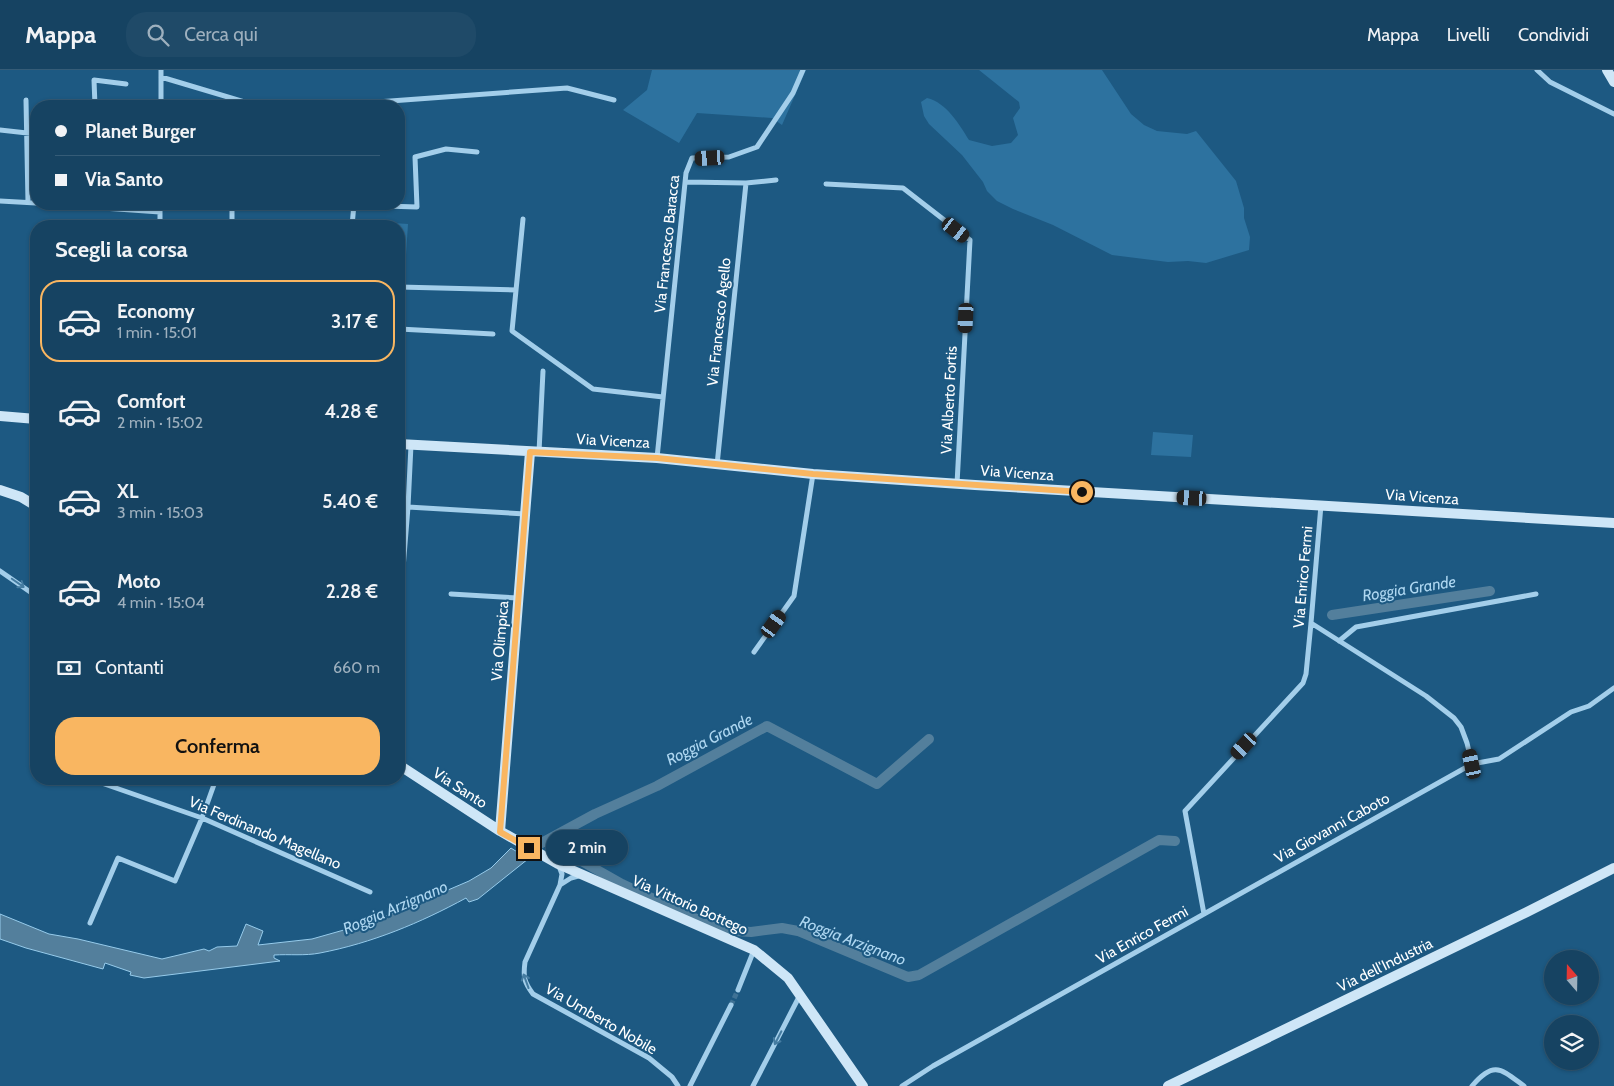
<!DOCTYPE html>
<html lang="it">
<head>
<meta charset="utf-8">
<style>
  :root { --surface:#164362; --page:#1f4a68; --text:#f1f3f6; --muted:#9eb0be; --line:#355c77; --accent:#f9b661 }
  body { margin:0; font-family:Cabin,sans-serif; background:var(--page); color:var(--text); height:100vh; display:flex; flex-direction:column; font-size:19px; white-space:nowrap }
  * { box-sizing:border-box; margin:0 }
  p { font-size:16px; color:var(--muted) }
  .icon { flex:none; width:28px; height:28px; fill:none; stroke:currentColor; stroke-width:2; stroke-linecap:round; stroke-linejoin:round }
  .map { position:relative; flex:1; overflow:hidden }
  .sheet { position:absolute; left:30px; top:150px; width:375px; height:565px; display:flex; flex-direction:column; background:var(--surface); border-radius:20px; box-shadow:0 1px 4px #0004,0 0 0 1px var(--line) }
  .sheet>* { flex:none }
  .banner { position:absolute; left:30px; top:30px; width:375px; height:110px; border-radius:20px; box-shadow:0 1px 4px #0004,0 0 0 1px var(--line); display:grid; align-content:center; height:110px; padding:0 25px; background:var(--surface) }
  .needle { width:32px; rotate:340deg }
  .controls { position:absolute; left:1544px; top:880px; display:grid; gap:10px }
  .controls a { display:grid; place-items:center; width:55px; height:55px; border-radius:50%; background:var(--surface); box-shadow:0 1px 4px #0004,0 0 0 1px var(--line); font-size:25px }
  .end { position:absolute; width:22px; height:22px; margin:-11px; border:6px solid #f9b661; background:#111; box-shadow:0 0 0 2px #111 }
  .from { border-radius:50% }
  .bubble { position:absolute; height:35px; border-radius:18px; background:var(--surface); box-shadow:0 1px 4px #0004,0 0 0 1px var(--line); font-size:16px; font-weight:600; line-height:35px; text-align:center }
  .car { position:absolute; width:15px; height:30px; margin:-15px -8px; border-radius:6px; box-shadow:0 0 4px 1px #0007; background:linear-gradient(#222 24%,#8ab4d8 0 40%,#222 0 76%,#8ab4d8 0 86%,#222 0) }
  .banner b { display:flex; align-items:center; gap:18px; height:48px; font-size:19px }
  .banner b+b { border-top:1px solid var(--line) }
  .banner i { width:12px; height:12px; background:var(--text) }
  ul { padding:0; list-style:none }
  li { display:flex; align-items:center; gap:15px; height:82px; margin:0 10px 8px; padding:0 15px; border:2px solid transparent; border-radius:20px }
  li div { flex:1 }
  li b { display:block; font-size:19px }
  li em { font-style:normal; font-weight:600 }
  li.on { border-color:var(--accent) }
  li>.icon { width:45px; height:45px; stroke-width:1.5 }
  h2 { padding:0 25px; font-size:22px; line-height:60px }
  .pay { display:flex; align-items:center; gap:12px; height:55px; padding:0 25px; font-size:19px }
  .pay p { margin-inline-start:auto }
  .cta { display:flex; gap:10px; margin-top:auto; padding:10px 25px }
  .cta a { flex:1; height:58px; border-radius:20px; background:var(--accent); color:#111; font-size:20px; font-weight:600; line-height:58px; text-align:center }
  header { display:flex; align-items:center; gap:30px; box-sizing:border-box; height:70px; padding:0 25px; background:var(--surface); border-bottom:1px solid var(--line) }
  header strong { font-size:24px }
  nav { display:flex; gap:28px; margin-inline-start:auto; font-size:18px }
  .search { width:350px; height:45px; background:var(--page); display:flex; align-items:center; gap:12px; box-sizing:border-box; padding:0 18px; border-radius:20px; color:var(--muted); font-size:19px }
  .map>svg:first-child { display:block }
</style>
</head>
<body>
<header>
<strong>Mappa</strong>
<div class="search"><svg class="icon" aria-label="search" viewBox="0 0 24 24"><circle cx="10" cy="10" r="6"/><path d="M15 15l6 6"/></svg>Cerca qui</div>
<nav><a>Mappa</a><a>Livelli</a><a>Condividi</a></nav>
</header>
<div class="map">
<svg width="1614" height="1016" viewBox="0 0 1614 1016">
  <rect width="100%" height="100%" fill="#1d5982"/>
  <!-- green -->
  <path fill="#2d729f" d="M 652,0 L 806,0 L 782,55 L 772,48 L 697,43 L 679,73 L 623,40 L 647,20 Z
    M 979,0 L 1102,0 L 1131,44 L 1144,55 L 1157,61 L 1187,64 L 1196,61 L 1236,111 L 1244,138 L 1244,148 L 1250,167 L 1249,180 L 1206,193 L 1188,191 L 1168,192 L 1112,185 L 1053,155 L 1013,139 L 997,131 L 987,121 L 983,112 L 962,85 L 929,54 L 924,46 L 921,32 L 927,28 C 947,33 959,54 969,70 L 992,76 L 1011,73 L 1018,65 L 1013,48 L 1020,38 L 1019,32 Z
    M 378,152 L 408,154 L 405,201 L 399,201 L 399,156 L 378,156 Z
    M 1153,362 L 1193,365 L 1191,387 L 1151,385 Z"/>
  <!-- water -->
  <path fill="#537f9c" stroke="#96cbeb" d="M 511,778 L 528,789 L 478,829 L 469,832 L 466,828 C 420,853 372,873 320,883 C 305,886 289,884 274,885 L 274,888 L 280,891 L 144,908 L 130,905 L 131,902 L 105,893 L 103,899 L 26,878 L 0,869 L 0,844 L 49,864 L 78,869 L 162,889 L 204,879 L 209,881 L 217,877 L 237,876 L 246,854 L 263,861 L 258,875 L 312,869 L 365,854 L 399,841 L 469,811 L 491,798 Z"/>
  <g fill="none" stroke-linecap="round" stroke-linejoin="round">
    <!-- canal -->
    <path stroke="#537f9c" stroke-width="10" d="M 1332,545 L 1490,521
      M 546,771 L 622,814 L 720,860 L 751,862 L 782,858 L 798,861 L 908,907 L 919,905 L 1159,770 L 1175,771
      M 510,790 L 595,744 L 657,716 L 767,656 L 877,714 L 929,669"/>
    <!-- street-tunnel -->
    <path stroke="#3f7295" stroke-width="5" stroke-dasharray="5 2.5" stroke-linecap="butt" d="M 731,935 L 738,920"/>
    <!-- street -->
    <path stroke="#a3ceea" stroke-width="5" d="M 161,0 L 161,36
      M 1537,0 L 1550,12 L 1614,44
      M 161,7 L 258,36
      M 26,30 L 28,132
      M 95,36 L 94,10 L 126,14
      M 322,36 L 567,18 L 614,30
      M 0,60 L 36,64
      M 686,112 L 746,113 L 776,110
      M 826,114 L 903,118 L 970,170 L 957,414
      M 0,131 L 36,133
      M 46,134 L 160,142
      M 354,135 L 417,137 L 415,87 L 446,79 L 477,82
      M 523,149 L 512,261 L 593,319 L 663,327
      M 160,156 L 160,134
      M 232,156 L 232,134
      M 352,156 L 354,134
      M 399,217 L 516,220
      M 399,259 L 493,264
      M 539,382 L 543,301
      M 657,388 L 686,103 L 692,88 L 729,87 L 757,77 L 793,23 L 803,0
      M 717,395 L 746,113
      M 408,437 L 525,444
      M 0,501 L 36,526
      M 451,524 L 518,528
      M 399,548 L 408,437 L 411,375
      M 1311,553 L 1426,626 L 1454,648 L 1461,657 L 1467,673 L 1472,694
      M 1339,571 L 1356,557 L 1536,524
      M 754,582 L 794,526 L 813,404
      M 93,710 L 202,748 L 370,822
      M 559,796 L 562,804 L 560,815
      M 582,805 L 571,808 L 560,815 L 525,892 C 523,907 524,912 533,924 L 649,988 L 672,1007 L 678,1016
      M 1204,844 L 1472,694 L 1499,689 L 1571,642 L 1589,636 L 1614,618
      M 90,853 L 118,788 L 175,811 L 202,748 L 216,709
      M 738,920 L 754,880
      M 690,1016 L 731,935
      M 753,1016 L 800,925
      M 902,1016 L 933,996 L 1204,844 L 1185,741 L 1303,613 L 1306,604 L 1311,553 L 1321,435
      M 1472,1016 C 1494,990 1501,999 1524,1016"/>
    <!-- secondary -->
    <path stroke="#cee6f7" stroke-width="10" d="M 1607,0 L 1614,12
      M 0,346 L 36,349
      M 399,374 L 657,388 L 813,404 L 975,415 L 1614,453
      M 0,420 L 21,427 L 36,436
      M 399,695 L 500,761 L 558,794 L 754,880 L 788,908 L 863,1016
      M 500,761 L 530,382
      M 1168,1016 L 1527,842 L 1614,798"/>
  </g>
  <!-- one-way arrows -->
  <defs><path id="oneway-shaft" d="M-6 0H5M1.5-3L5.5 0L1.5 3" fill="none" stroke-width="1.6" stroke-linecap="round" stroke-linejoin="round" transform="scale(1.25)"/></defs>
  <g stroke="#457ca1">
    <use href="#oneway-shaft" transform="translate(18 513) rotate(35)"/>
    <use href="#oneway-shaft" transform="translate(526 911) rotate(-110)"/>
    <use href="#oneway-shaft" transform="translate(778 968) rotate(117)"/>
  </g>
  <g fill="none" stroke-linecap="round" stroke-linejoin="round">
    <!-- route -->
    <path stroke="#f9b661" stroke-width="6" d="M 529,778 L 500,762 L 530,382 L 657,388 L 813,404 L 1082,422"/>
  </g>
  <g text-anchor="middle" stroke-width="4" stroke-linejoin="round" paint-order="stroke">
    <!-- street labels -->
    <g font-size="15" fill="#fff" stroke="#1d5982">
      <text transform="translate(667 174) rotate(-84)" y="5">Via Francesco Baracca</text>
      <text transform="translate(719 252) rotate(-84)" y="5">Via Francesco Agello</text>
      <text transform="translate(949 330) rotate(-87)" y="5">Via Alberto Fortis</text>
      <text transform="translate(613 371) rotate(3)" y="5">Via Vicenza</text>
      <text transform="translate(1017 403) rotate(4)" y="5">Via Vicenza</text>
      <text transform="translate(1422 427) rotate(4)" y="5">Via Vicenza</text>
      <text transform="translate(1303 507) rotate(-85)" y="5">Via Enrico Fermi</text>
      <text transform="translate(500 571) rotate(-85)" y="5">Via Olimpica</text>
      <text transform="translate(460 718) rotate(33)" y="5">Via Santo</text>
      <text transform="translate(1332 758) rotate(-29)" y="5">Via Giovanni Caboto</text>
      <text transform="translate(265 763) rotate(23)" y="5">Via Ferdinando Magellano</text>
      <text transform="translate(690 835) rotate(24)" y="5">Via Vittorio Bottego</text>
      <text transform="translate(1142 865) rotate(-29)" y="5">Via Enrico Fermi</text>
      <text transform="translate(1385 895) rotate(-26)" y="5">Via dell'Industria</text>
      <text transform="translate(601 949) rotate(30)" y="5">Via Umberto Nobile</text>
    </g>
    <!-- water labels -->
    <g font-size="16" font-style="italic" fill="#aed7f1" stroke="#1d5982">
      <text transform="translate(1409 518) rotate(-9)" y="6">Roggia Grande</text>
      <text transform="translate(709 669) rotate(-27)" y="6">Roggia Grande</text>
      <text transform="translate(395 837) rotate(-23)" y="6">Roggia Arzignano</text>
      <text transform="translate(853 870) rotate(21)" y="6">Roggia Arzignano</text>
    </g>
  </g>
</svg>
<div class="controls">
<a><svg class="needle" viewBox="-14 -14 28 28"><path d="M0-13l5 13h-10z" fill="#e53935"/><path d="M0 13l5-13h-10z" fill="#9eb0be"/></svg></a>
<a><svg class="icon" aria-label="layers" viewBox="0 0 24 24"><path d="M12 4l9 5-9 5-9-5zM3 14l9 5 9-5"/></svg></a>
</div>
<i class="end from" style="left:1082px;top:422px"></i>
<i class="end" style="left:529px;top:778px"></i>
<div class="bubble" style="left:546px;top:760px;width:82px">2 min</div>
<i class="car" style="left:710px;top:88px;rotate:267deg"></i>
<i class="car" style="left:956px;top:160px;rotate:128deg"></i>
<i class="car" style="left:966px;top:248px;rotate:183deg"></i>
<i class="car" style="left:1192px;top:428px;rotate:273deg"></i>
<i class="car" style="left:774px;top:554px;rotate:36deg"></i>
<i class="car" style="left:1244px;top:676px;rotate:223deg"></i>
<i class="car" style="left:1472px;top:694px;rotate:348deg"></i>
<div class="banner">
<b><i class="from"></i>Planet Burger</b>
<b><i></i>Via Santo</b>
</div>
<section class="sheet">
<h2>Scegli la corsa</h2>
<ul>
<li class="on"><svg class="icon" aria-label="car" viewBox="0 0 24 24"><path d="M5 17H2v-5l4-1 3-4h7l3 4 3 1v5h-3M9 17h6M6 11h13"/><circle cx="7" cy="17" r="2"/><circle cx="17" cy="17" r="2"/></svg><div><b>Economy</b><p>1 min · 15:01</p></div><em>3.17 €</em></li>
<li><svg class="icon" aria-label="car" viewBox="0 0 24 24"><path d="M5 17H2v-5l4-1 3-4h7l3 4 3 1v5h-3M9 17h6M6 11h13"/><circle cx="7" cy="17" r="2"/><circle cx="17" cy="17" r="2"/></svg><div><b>Comfort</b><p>2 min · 15:02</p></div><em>4.28 €</em></li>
<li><svg class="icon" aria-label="car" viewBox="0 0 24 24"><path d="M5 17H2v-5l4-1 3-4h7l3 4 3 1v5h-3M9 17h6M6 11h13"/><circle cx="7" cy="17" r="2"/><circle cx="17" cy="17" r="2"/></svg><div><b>XL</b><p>3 min · 15:03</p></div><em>5.40 €</em></li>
<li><svg class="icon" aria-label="car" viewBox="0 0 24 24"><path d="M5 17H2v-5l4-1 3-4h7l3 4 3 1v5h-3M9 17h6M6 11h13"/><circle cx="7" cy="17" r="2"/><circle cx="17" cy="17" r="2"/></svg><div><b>Moto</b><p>4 min · 15:04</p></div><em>2.28 €</em></li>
</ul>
<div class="pay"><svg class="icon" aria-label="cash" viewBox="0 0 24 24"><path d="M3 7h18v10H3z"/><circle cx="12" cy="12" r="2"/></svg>Contanti<p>660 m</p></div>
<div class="cta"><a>Conferma</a></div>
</section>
</div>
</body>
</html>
